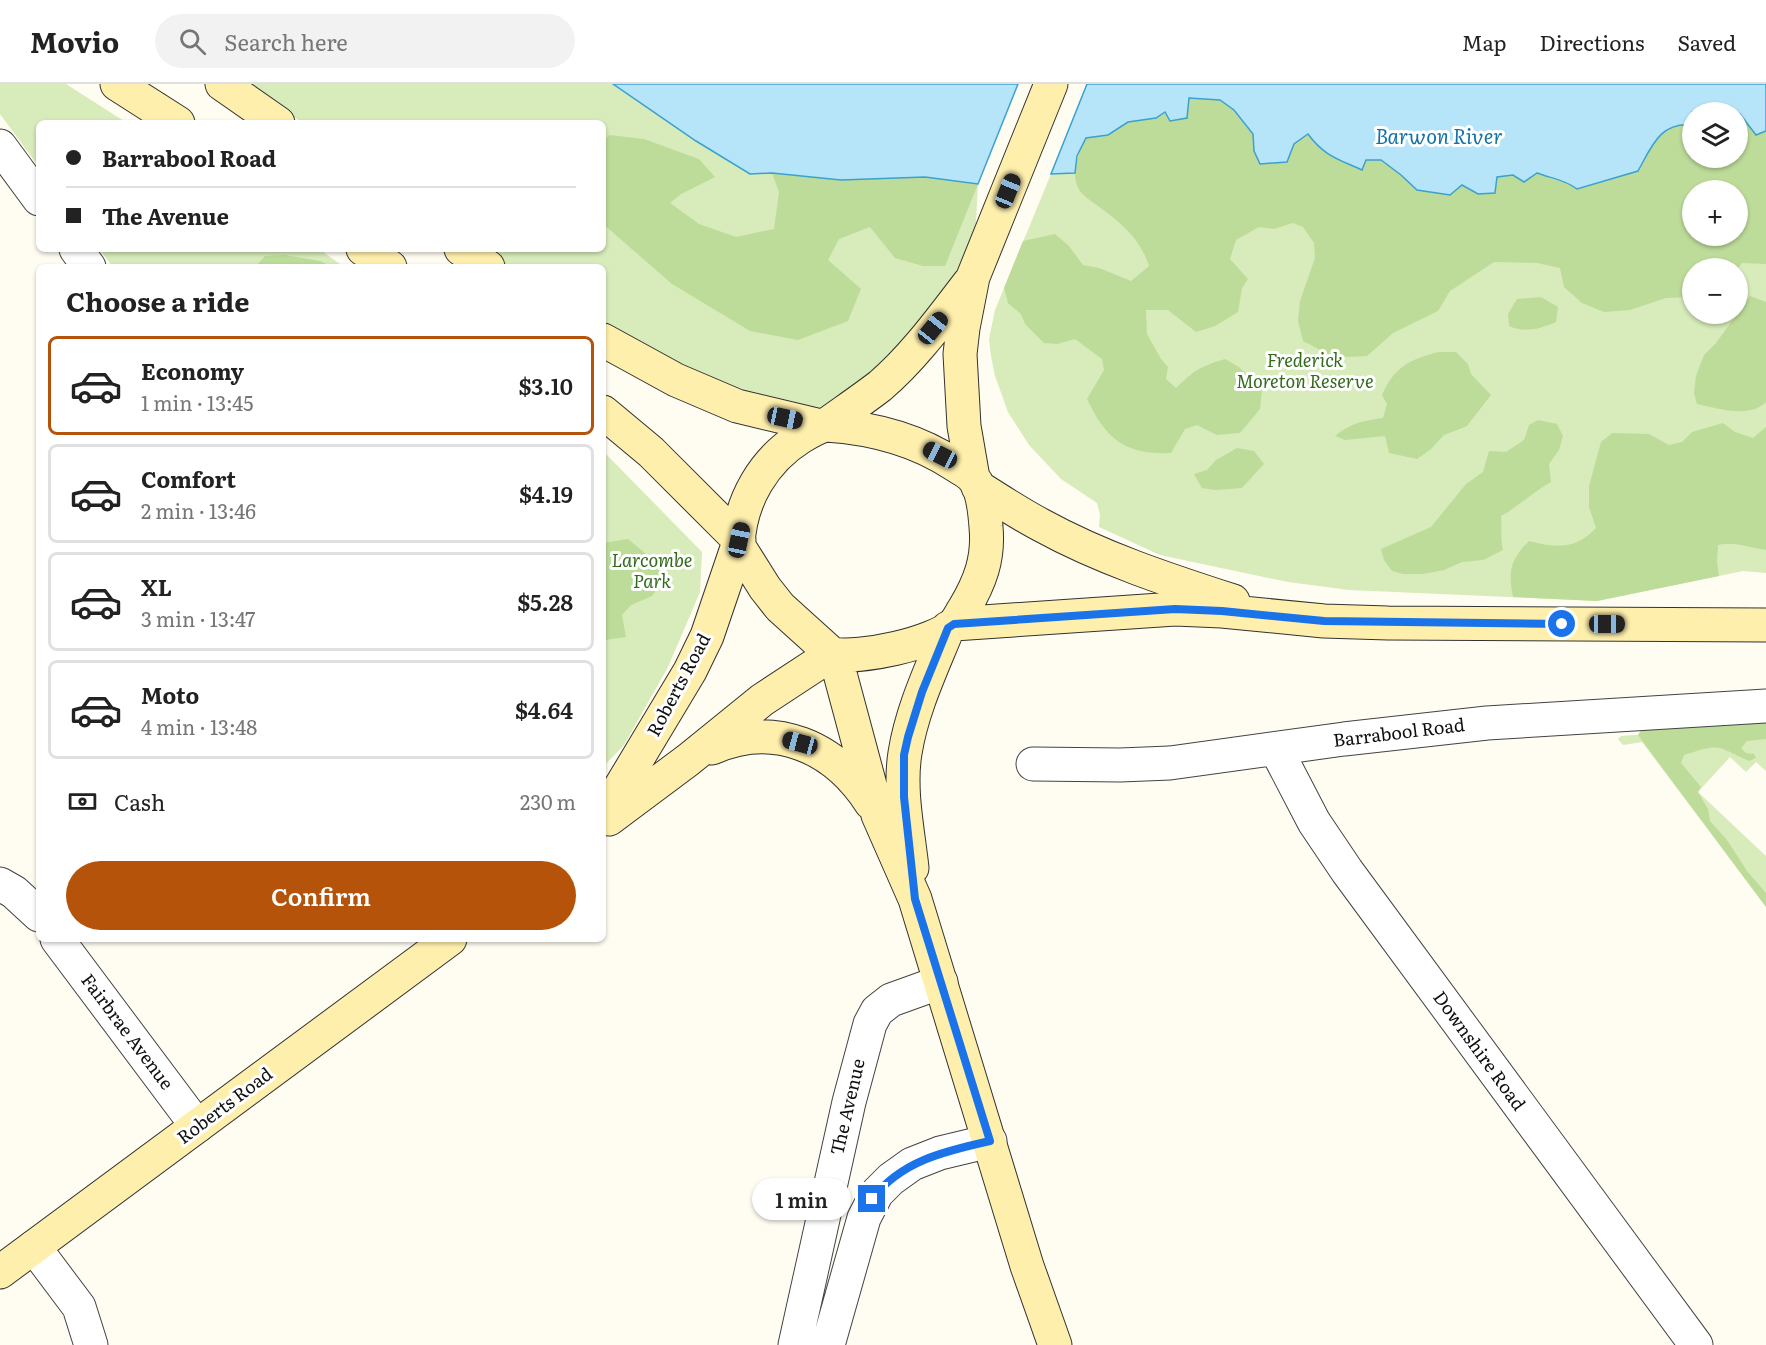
<!DOCTYPE html>
<html lang="en">
<head>
<meta charset="utf-8">
<style>
  :root { --surface:#fff; --page:#f2f2f2; --text:#222; --muted:#767676; --line:#e0e0e0; --accent:#b45309 }
  body { margin:0; font-family:Literata,serif; background:var(--page); color:var(--text); height:100vh; display:flex; flex-direction:column; font-size:22px; white-space:nowrap }
  * { box-sizing:border-box; margin:0 }
  p { font-size:20px; color:var(--muted) }
  .icon { flex:none; width:33px; height:33px; fill:none; stroke:currentColor; stroke-width:2; stroke-linecap:round; stroke-linejoin:round }
  .map { position:relative; flex:1; overflow:hidden }
  .side { position:absolute; left:36px; top:180px; width:570px; height:678px; display:flex; flex-direction:column; background:var(--surface); border-radius:9px; box-shadow:0 2px 4px #0004 }
  .side>* { flex:none }
  .top-card { position:absolute; left:36px; top:36px; width:570px; height:132px; border-radius:9px; box-shadow:0 2px 4px #0004; display:grid; align-content:center; height:132px; padding:0 30px; background:var(--surface) }
  .tools { position:absolute; left:1682px; top:18px; display:grid; gap:12px }
  .tools a { display:grid; place-items:center; width:66px; height:66px; border-radius:50%; background:var(--surface); box-shadow:0 2px 4px #0004; font-size:30px }
  .end { position:absolute; width:27px; height:27px; margin:-14px; border:8px solid #1a73e8; background:#fff; box-shadow:0 0 0 3px #fff }
  .from { border-radius:50% }
  .bubble { position:absolute; height:42px; border-radius:21px; background:var(--surface); box-shadow:0 2px 4px #0004; font-size:20px; font-weight:600; line-height:42px; text-align:center }
  .car { position:absolute; width:18px; height:36px; margin:-18px -9px; border-radius:8px; box-shadow:0 0 4px 2px #0007; background:linear-gradient(#222 24%,#8ab4d8 0 40%,#222 0 76%,#8ab4d8 0 86%,#222 0) }
  .top-card b { display:flex; align-items:center; gap:21px; height:57px; font-size:22px }
  .top-card b+b { border-top:2px solid var(--line) }
  .top-card i { width:15px; height:15px; background:var(--text) }
  ul { padding:0; list-style:none }
  li { display:flex; align-items:center; gap:18px; height:99px; margin:0 12px 9px; padding:0 18px; border:3px solid var(--line); border-radius:9px }
  li div { flex:1 }
  li b { display:block; font-size:22px }
  li em { font-style:normal; font-weight:600 }
  li.on { border-color:var(--accent) }
  li>.icon { width:54px; height:54px; stroke-width:1.5 }
  h2 { padding:0 30px; font-size:27px; line-height:72px }
  .pay { display:flex; align-items:center; gap:15px; height:66px; padding:0 30px; font-size:22px }
  .pay p { margin-inline-start:auto }
  .action { display:flex; gap:12px; margin-top:auto; padding:12px 30px }
  .action a { flex:1; height:69px; border-radius:36px; background:var(--accent); color:#fff; font-size:24px; font-weight:600; line-height:69px; text-align:center }
  header { display:flex; align-items:center; gap:36px; box-sizing:border-box; height:84px; padding:0 30px; background:var(--surface); border-bottom:2px solid var(--line) }
  header strong { font-size:28px }
  nav { display:flex; gap:33px; margin-inline-start:auto; font-size:21px }
  .search { width:420px; height:54px; background:var(--page); display:flex; align-items:center; gap:15px; box-sizing:border-box; padding:0 21px; border-radius:33px; color:var(--muted); font-size:22px }
  .map>svg:first-child { display:block }
</style>
</head>
<body>
<header>
<strong>Movio</strong>
<div class="search"><svg class="icon" aria-label="search" viewBox="0 0 24 24"><circle cx="10" cy="10" r="6"/><path d="M15 15l6 6"/></svg>Search here</div>
<nav><a>Map</a><a>Directions</a><a>Saved</a></nav>
</header>
<div class="map">
<svg width="1766" height="1261" viewBox="0 0 1766 1261">
  <rect width="100%" height="100%" fill="#fffcf2"/>
  <!-- green -->
  <path fill="#d8ebba" fill-rule="evenodd" d="M 0,0 L 66,0 L 127,39 L 39,39 L 39,83 L 0,30 Z
    M 252,0 L 613,0 L 750,90 L 772,89 L 841,96 L 925,93 L 978,100 L 973,193 L 826,341 L 603,256 L 603,183 L 488,183 L 462,165 L 603,165 L 603,39 L 302,39 Z
    M 1737,29 L 1756,51 L 1766,47 L 1766,489 L 1743,487 L 1597,517 L 1349,506 L 1288,498 L 1160,471 L 1099,443 L 1100,431 L 1097,419 L 1061,395 L 1029,361 L 1008,328 L 995,292 L 991,272 L 989,255 L 995,226 L 1051,90 L 1692,41 L 1692,74 L 1737,74 ZM 1692,106 L 1737,106 L 1737,152 L 1692,152 ZM 1692,184 L 1737,184 L 1737,230 L 1692,230 Z
    M 99,165 L 319,165 L 344,183 L 113,183 Z
    M 603,367 L 702,468 L 700,508 L 668,583 L 624,661 L 603,683 Z
    M 1766,642 L 1766,687 L 1756,678 L 1746,688 L 1730,673 L 1698,708 L 1766,772 L 1766,823 L 1642,658 L 1623,661 L 1618,655 L 1621,652 Z"/>
  <!-- forest -->
  <path fill="#bddc99" fill-rule="evenodd" d="M 1189,14 L 1220,16 L 1234,26 L 1253,50 L 1254,67 L 1294,60 L 1308,50 L 1362,86 L 1366,76 L 1380,76 L 1401,91 L 1417,106 L 1462,101 L 1478,110 L 1494,109 L 1496,93 L 1537,89 L 1555,96 L 1569,98 L 1577,105 L 1638,87 C 1652,63 1660,38 1692,41 L 1692,74 L 1737,74 L 1737,29 L 1740,30 L 1756,51 L 1766,47 L 1766,180 L 1742,179 L 1737,186 L 1737,184 L 1692,184 L 1692,213 L 1666,214 L 1630,226 L 1604,228 L 1582,219 L 1564,203 L 1560,184 L 1537,179 L 1494,178 L 1450,207 L 1438,227 L 1393,249 L 1367,272 L 1347,273 L 1328,270 L 1303,257 L 1298,237 L 1300,217 L 1315,174 L 1314,159 L 1303,143 L 1293,139 L 1274,145 L 1259,143 L 1236,156 L 1230,175 L 1248,195 L 1242,204 L 1238,228 L 1215,242 L 1196,248 L 1168,226 L 1146,226 L 1147,250 L 1161,275 L 1168,283 L 1166,295 L 1176,304 C 1195,286 1199,283 1225,275 L 1239,283 L 1262,306 L 1260,325 L 1240,349 L 1217,351 L 1197,341 L 1185,345 L 1171,369 C 1125,371 1106,355 1087,315 L 1104,286 L 1102,275 L 1075,255 L 1057,260 L 1044,259 L 1025,240 L 1021,230 L 1008,219 L 1004,204 L 1023,157 L 1055,150 L 1069,162 L 1083,181 L 1099,184 L 1131,197 L 1149,182 C 1140,154 1121,139 1098,122 C 1093,118 1084,113 1080,107 C 1069,90 1078,70 1086,54 L 1108,51 L 1128,38 L 1156,34 ZM 1692,106 L 1737,106 L 1737,152 L 1692,152 Z
    M 609,51 L 644,55 L 699,75 L 715,93 L 681,110 L 670,119 L 699,140 L 736,153 L 774,145 L 779,108 L 772,89 L 841,96 L 925,93 L 978,100 L 945,182 L 923,182 L 895,174 L 870,143 L 839,155 L 828,176 L 861,205 L 848,237 L 798,256 L 750,247 L 672,200 L 603,140 L 603,59 Z
    M 284,171 L 320,177 L 332,183 L 255,183 L 265,172 Z
    M 1750,212 L 1766,218 L 1766,318 C 1749,335 1717,324 1697,320 L 1694,309 L 1696,292 L 1704,271 L 1716,259 Z
    M 1541,213 L 1558,223 L 1556,238 C 1540,245 1525,249 1509,242 L 1508,230 L 1517,215 Z
    M 1439,268 L 1456,268 L 1468,280 L 1471,290 L 1491,311 L 1467,342 L 1444,351 L 1430,366 L 1417,375 L 1389,369 L 1385,352 L 1345,356 L 1335,352 C 1351,339 1362,337 1383,334 L 1387,320 L 1382,311 C 1394,283 1410,275 1439,268 Z
    M 1538,336 L 1557,340 L 1563,352 L 1559,366 L 1549,380 L 1551,398 C 1533,408 1519,422 1501,432 C 1502,444 1500,455 1503,466 L 1483,476 L 1462,478 L 1444,486 L 1423,490 L 1403,490 L 1392,487 L 1384,476 L 1381,465 L 1431,443 L 1466,400 L 1483,388 L 1489,367 L 1506,368 L 1524,356 L 1529,341 Z
    M 1723,339 L 1735,348 L 1753,354 L 1766,343 L 1766,466 C 1750,464 1734,457 1718,461 L 1717,477 L 1719,492 L 1597,517 L 1513,513 C 1508,487 1510,476 1529,457 C 1557,464 1575,466 1596,444 L 1589,423 L 1589,402 L 1601,358 L 1612,349 L 1649,350 L 1669,361 L 1682,358 L 1692,348 Z
    M 1237,364 L 1254,367 L 1264,380 L 1242,404 L 1216,406 L 1202,404 L 1194,390 L 1207,386 L 1216,376 Z
    M 628,455 L 657,479 L 666,493 L 652,512 L 631,521 L 622,531 L 626,553 L 605,556 L 603,555 L 603,459 Z
    M 1766,636 L 1766,655 L 1747,657 L 1741,664 L 1746,669 L 1754,670 L 1756,674 L 1749,677 C 1715,662 1722,659 1684,671 L 1681,679 L 1701,703 L 1698,708 L 1708,725 L 1710,737 L 1727,756 L 1747,787 L 1766,809 L 1766,823 L 1638,651 L 1643,643 Z"/>
  <!-- water -->
  <path fill="#b6e4f8" stroke="#3aa1d1" stroke-width="1.5" d="M 613,0 L 1018,0 L 978,100 L 925,93 L 841,96 L 772,89 L 750,90 L 696,57 Z
    M 1087,0 L 1766,0 L 1766,47 L 1756,51 L 1740,30 L 1737,28 L 1692,28 L 1692,41 C 1660,38 1652,62 1638,87 L 1577,105 C 1566,96 1550,94 1537,89 L 1524,98 L 1513,91 L 1497,93 L 1495,109 L 1478,110 L 1462,101 L 1450,111 L 1417,106 L 1401,91 L 1381,76 L 1366,76 L 1362,86 C 1338,75 1324,72 1308,50 L 1294,60 L 1287,78 L 1260,80 L 1254,67 L 1253,50 L 1234,26 L 1220,16 L 1189,14 L 1187,34 L 1170,37 L 1165,28 L 1156,34 L 1128,38 L 1108,51 L 1086,54 L 1077,72 L 1075,89 L 1051,90 Z"/>
  <g fill="none" stroke-linecap="round" stroke-linejoin="round">
    <!-- street casing -->
    <g stroke="#434343" stroke-width="35">
      <path id="street" d="M 0,62 L 39,115
        M 76,165 L 89,183
        M 1276,665 L 1314,738 L 1347,787 L 1696,1261
        M 1033,680 L 1120,681 L 1170,679 L 1344,655 L 1487,639 L 1766,622
        M 0,800 L 14,808 L 39,831
        M 57,855 L 197,1042
        M 34,1163 L 79,1223 L 91,1261
        M 795,1261 L 849,1018 L 870,940 L 877,927 L 891,916 L 941,898
        M 828,1261 L 864,1134 L 877,1109 L 891,1095 L 912,1080 L 940,1069 L 990,1057"/>
    </g>
    <!-- secondary casing -->
    <g stroke="#323232" stroke-width="35">
      <path id="secondary" d="M 117,0 L 178,39
        M 222,0 L 278,39
        M 363,165 L 390,183
        M 461,165 L 488,183
        M 603,256 L 676,296 L 737,322 L 821,342
        M 603,328 L 651,368 L 739,456
        M 826,341 C 873,344 916,355 955,381 C 961,385 970,389 974,395 C 983,406 985,429 986,443 C 989,475 980,498 964,525 C 961,529 958,536 954,540 C 934,560 859,575 832,570 L 780,523 L 765,504 L 738,461 C 740,416 764,376 801,353 C 809,348 818,343 826,341 Z
        M 826,341 C 844,328 863,315 880,302 C 914,273 942,234 969,199
        M 973,394 L 964,342 L 960,270 L 963,244 L 973,193 L 1051,0
        M 978,403 C 999,416 1020,430 1041,441 C 1101,474 1168,496 1233,517
        M 954,540 L 1175,525 L 1222,527 L 1324,537 L 1388,539 L 1766,541
        M 835,571 L 878,731 L 915,815 L 1027,1182 L 1055,1261
        M 712,664 C 775,636 835,663 871,719
        M 603,732 L 690,587 L 707,552 L 738,461
        M 609,735 L 688,676 L 762,616 L 832,570
        M 912,784 C 908,747 899,706 905,669 C 912,625 932,584 948,544
        M 0,1188 L 450,855"/>
    </g>
    <!-- street -->
    <use href="#street" stroke="#fff" stroke-width="33"/>
    <!-- secondary -->
    <use href="#secondary" stroke="#ffefad" stroke-width="33"/>
  </g>
  <g fill="none" stroke-linecap="round" stroke-linejoin="round">
    <!-- route -->
    <path stroke="#1a73e8" stroke-width="8" d="M 872,1115 C 901,1077 945,1067 990,1057 L 915,815 L 904,713 L 904,671 L 908,653 L 922,608 L 948,544 L 954,540 L 1175,525 L 1222,527 L 1324,537 L 1562,540"/>
  </g>
  <g text-anchor="middle" stroke-width="6" stroke-linejoin="round" paint-order="stroke">
    <!-- park labels -->
    <g font-size="18" font-style="italic" fill="#336a1d" stroke="#fff">
      <text x="1305" y="283">Frederick<tspan x="1305" dy="21">Moreton Reserve</tspan></text>
      <text x="652" y="483">Larcombe<tspan x="652" dy="21">Park</tspan></text>
    </g>
    <!-- street labels -->
    <g font-size="18" fill="#101010" stroke="#fff">
      <text transform="translate(679 601) rotate(-62)" y="6">Roberts Road</text>
      <text transform="translate(1399 649) rotate(-7)" y="6">Barrabool Road</text>
      <text transform="translate(127 948) rotate(53)" y="6">Fairbrae Avenue</text>
      <text transform="translate(1479 967) rotate(54)" y="6">Downshire Road</text>
      <text transform="translate(225 1022) rotate(-37)" y="6">Roberts Road</text>
      <text transform="translate(848 1023) rotate(-77)" y="6">The Avenue</text>
    </g>
    <!-- water labels -->
    <g font-size="20" font-style="italic" fill="#1472a6" stroke="#fff">
      <text x="1439" y="60">Barwon River</text>
    </g>
  </g>
</svg>
<div class="tools">
<a><svg class="icon" aria-label="layers" viewBox="0 0 24 24"><path d="M12 4l9 5-9 5-9-5zM3 14l9 5 9-5"/></svg></a>
<a>+</a>
<a>−</a>
</div>
<i class="end from" style="left:1562px;top:540px"></i>
<i class="end" style="left:872px;top:1115px"></i>
<div class="bubble" style="left:752px;top:1094px;width:99px">1 min</div>
<i class="car" style="left:1008px;top:107px;rotate:22deg"></i>
<i class="car" style="left:933px;top:244px;rotate:39deg"></i>
<i class="car" style="left:785px;top:334px;rotate:102deg"></i>
<i class="car" style="left:940px;top:371px;rotate:297deg"></i>
<i class="car" style="left:739px;top:456px;rotate:12deg"></i>
<i class="car" style="left:1607px;top:540px;rotate:90deg"></i>
<i class="car" style="left:800px;top:659px;rotate:285deg"></i>
<div class="top-card">
<b><i class="from"></i>Barrabool Road</b>
<b><i></i>The Avenue</b>
</div>
<section class="side">
<h2>Choose a ride</h2>
<ul>
<li class="on"><svg class="icon" aria-label="car" viewBox="0 0 24 24"><path d="M5 17H2v-5l4-1 3-4h7l3 4 3 1v5h-3M9 17h6M6 11h13"/><circle cx="7" cy="17" r="2"/><circle cx="17" cy="17" r="2"/></svg><div><b>Economy</b><p>1 min · 13:45</p></div><em>$3.10</em></li>
<li><svg class="icon" aria-label="car" viewBox="0 0 24 24"><path d="M5 17H2v-5l4-1 3-4h7l3 4 3 1v5h-3M9 17h6M6 11h13"/><circle cx="7" cy="17" r="2"/><circle cx="17" cy="17" r="2"/></svg><div><b>Comfort</b><p>2 min · 13:46</p></div><em>$4.19</em></li>
<li><svg class="icon" aria-label="car" viewBox="0 0 24 24"><path d="M5 17H2v-5l4-1 3-4h7l3 4 3 1v5h-3M9 17h6M6 11h13"/><circle cx="7" cy="17" r="2"/><circle cx="17" cy="17" r="2"/></svg><div><b>XL</b><p>3 min · 13:47</p></div><em>$5.28</em></li>
<li><svg class="icon" aria-label="car" viewBox="0 0 24 24"><path d="M5 17H2v-5l4-1 3-4h7l3 4 3 1v5h-3M9 17h6M6 11h13"/><circle cx="7" cy="17" r="2"/><circle cx="17" cy="17" r="2"/></svg><div><b>Moto</b><p>4 min · 13:48</p></div><em>$4.64</em></li>
</ul>
<div class="pay"><svg class="icon" aria-label="cash" viewBox="0 0 24 24"><path d="M3 7h18v10H3z"/><circle cx="12" cy="12" r="2"/></svg>Cash<p>230 m</p></div>
<div class="action"><a>Confirm</a></div>
</section>
</div>
</body>
</html>
